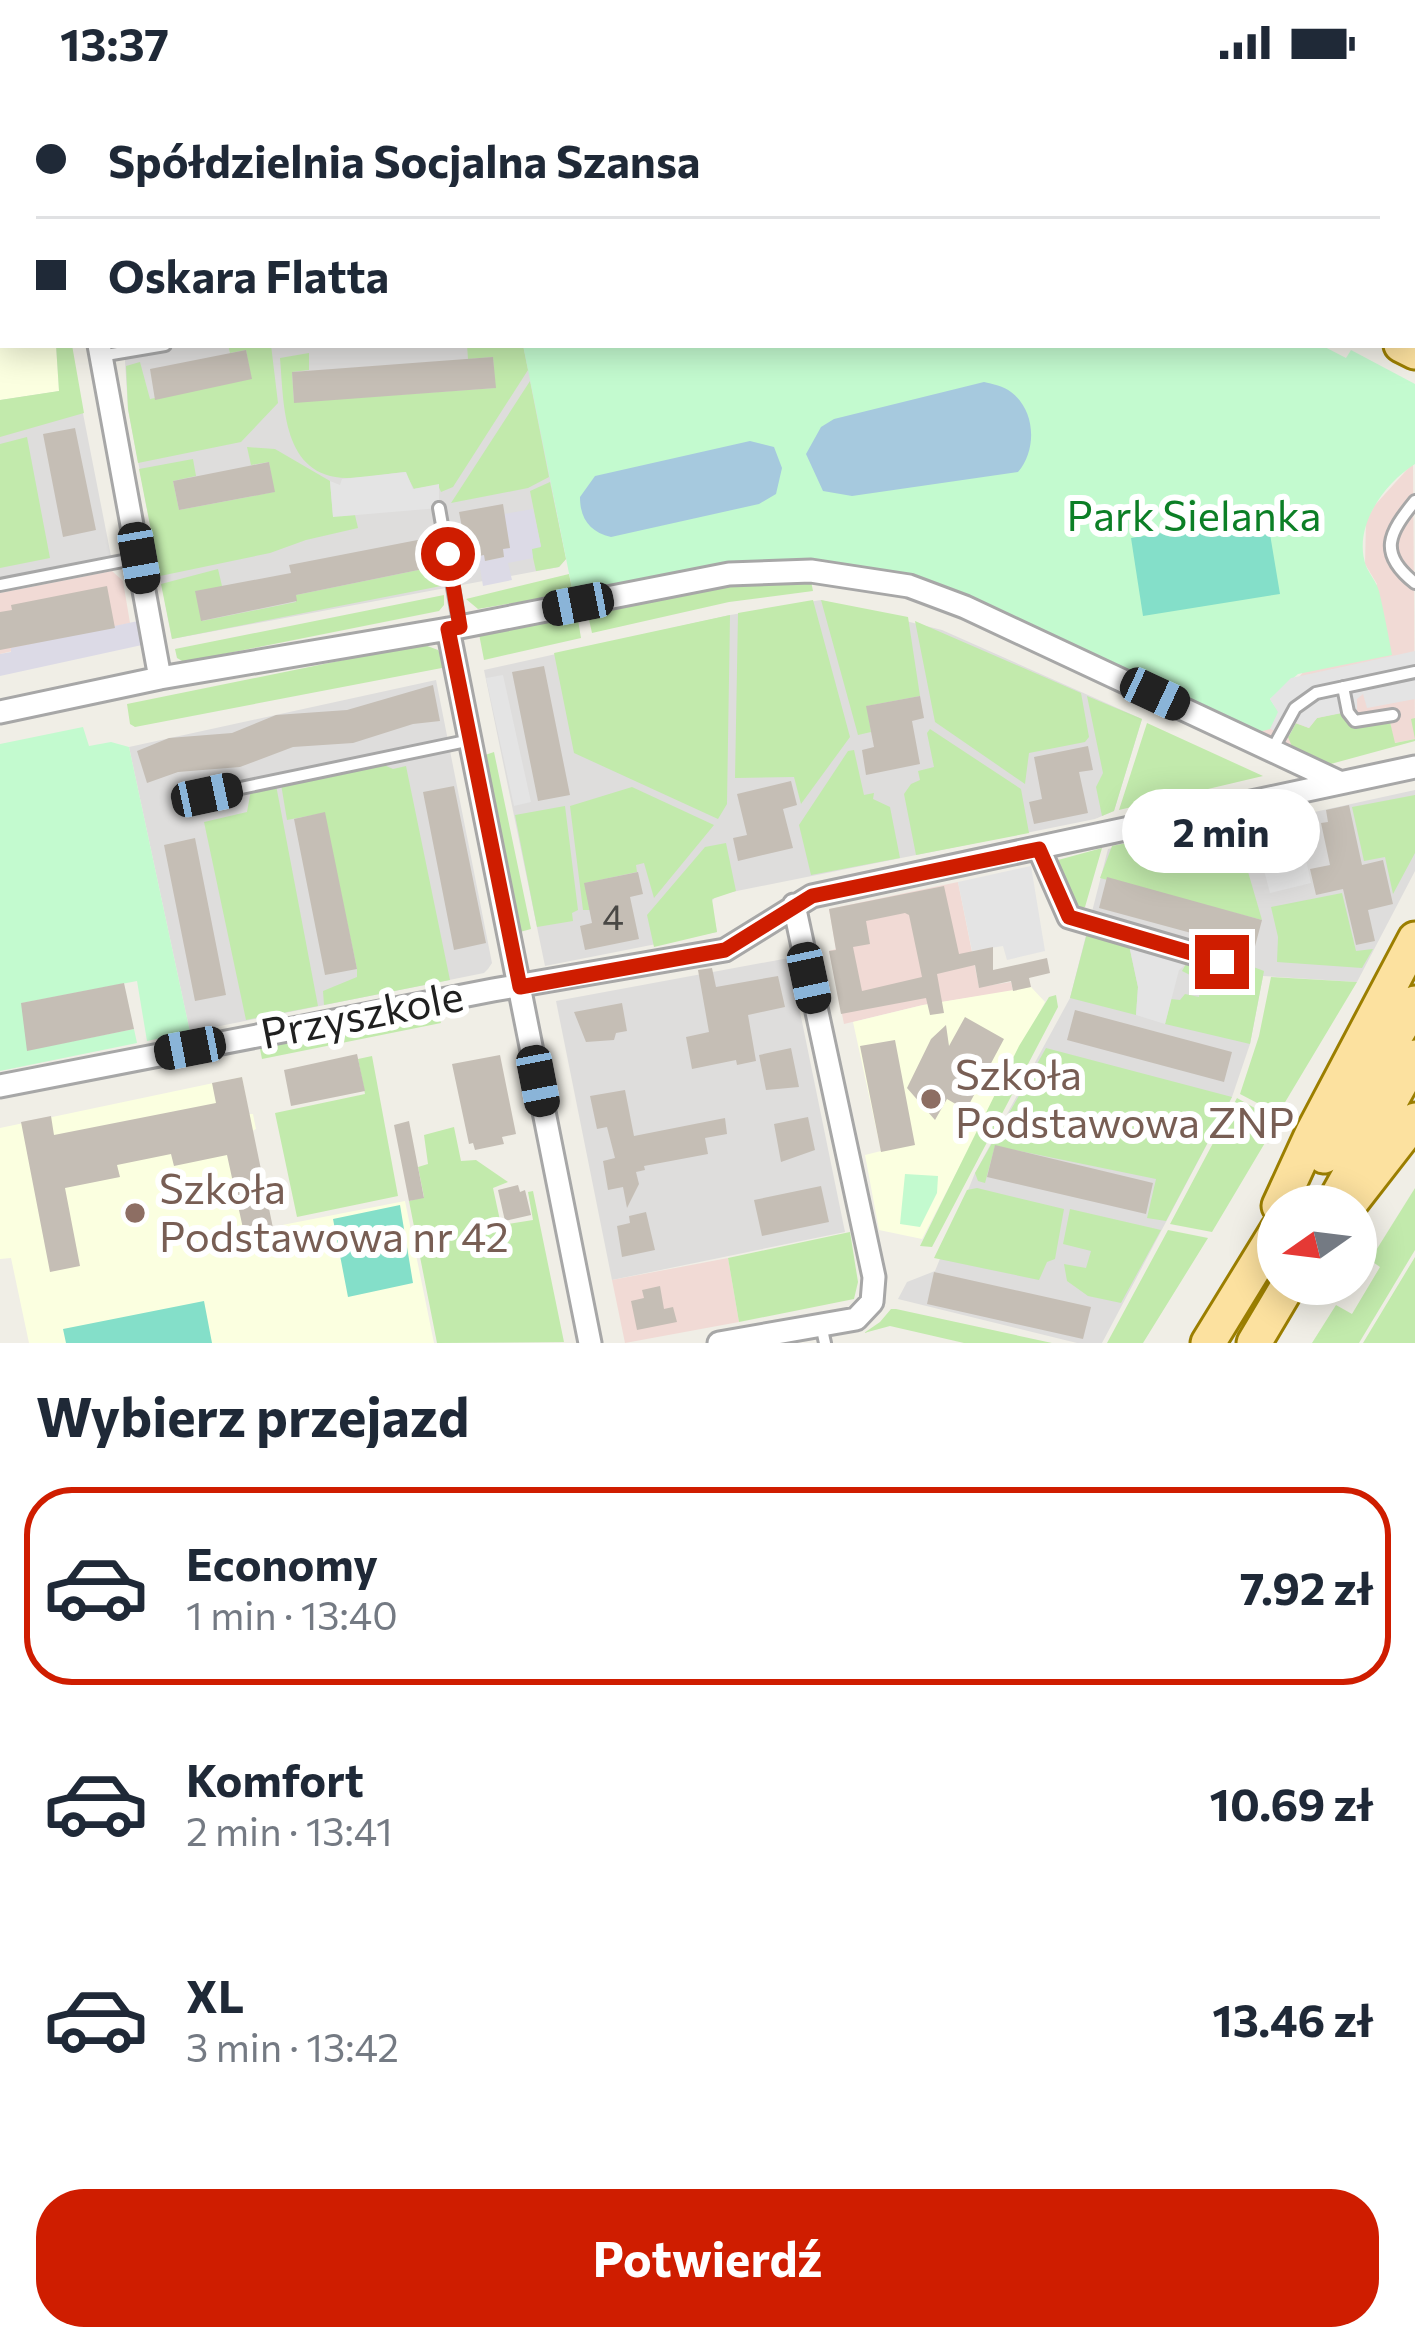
<!DOCTYPE html>
<html lang="pl">
<head>
<meta charset="utf-8">
<style>
  :root { --surface:#fff; --page:#f6f6f7; --text:#1f2937; --muted:#747a83; --line:#e0e1e3; --accent:#cf1d00 }
  body { margin:0; font-family:Commissioner,sans-serif; background:var(--page); color:var(--text); height:100vh; display:flex; flex-direction:column; font-size:45px; white-space:nowrap }
  * { box-sizing:border-box; margin:0 }
  p { font-size:39px; color:var(--muted) }
  .icon { flex:none; width:66px; height:66px; fill:none; stroke:currentColor; stroke-width:2; stroke-linecap:round; stroke-linejoin:round }
  .map { position:relative; height:1259px; overflow:hidden }
  .panel { display:flex; flex-direction:column; background:var(--surface); flex:1 }
  .panel>* { flex:none }
  .banner { position:absolute; left:0px; top:0px; width:1416px; height:264px; box-shadow:0 6px 30px #0003; display:grid; align-content:center; height:264px; padding:0 36px; background:var(--surface) }
  .needle { width:78px; rotate:256deg }
  .buttons { position:absolute; left:1257px; top:1101px; display:grid; gap:24px }
  .buttons a { display:grid; place-items:center; width:120px; height:120px; border-radius:50%; background:var(--surface); box-shadow:0 6px 30px #0003; font-size:60px }
  .end { position:absolute; width:54px; height:54px; margin:-27px; border:15px solid #cf1d00; background:#fff; box-shadow:0 0 0 6px #fff }
  .from { border-radius:50% }
  .bubble { position:absolute; height:84px; border-radius:42px; background:var(--surface); box-shadow:0 6px 30px #0003; font-size:39px; font-weight:700; line-height:84px; text-align:center }
  .car { position:absolute; width:36px; height:72px; margin:-36px -18px; border-radius:15px; box-shadow:0 0 9px 3px #0007; background:linear-gradient(#222 24%,#8ab4d8 0 40%,#222 0 76%,#8ab4d8 0 86%,#222 0) }
  .banner b { display:flex; align-items:center; gap:42px; height:114px; font-size:45px }
  .banner b+b { border-top:3px solid var(--line) }
  .banner i { width:30px; height:30px; background:var(--text) }
  ul { padding:0; list-style:none }
  li { display:flex; align-items:center; gap:36px; height:198px; margin:0 24px 18px; padding:0 12px; border:6px solid transparent; border-radius:48px }
  li div { flex:1 }
  li b { display:block; font-size:45px }
  li em { font-style:normal; font-weight:700 }
  li.selected { border-color:var(--accent) }
  li>.icon { width:108px; height:108px; stroke-width:1.5 }
  h2 { padding:0 36px; font-size:54px; line-height:144px }
  .button { display:flex; gap:24px; margin-top:auto; padding:24px 36px }
  .button a { flex:1; height:138px; border-radius:48px; background:var(--accent); color:#fff; font-size:48px; font-weight:700; line-height:138px; text-align:center }
  .status { display:flex; justify-content:space-between; align-items:center; height:84px; padding:0 60px; background:var(--surface); direction:ltr }
  .status svg { height:33px; fill:currentColor }
  .map>svg:first-child { display:block }
</style>
</head>
<body>
<div class="status"><b>13:37</b><svg viewBox="0 0 49 12"><path d="M0 12V9h3v3zM5 12V6h3v6zM10 12V3h3v9zM15 12V0h3v12zM26 1h20v11H26zM47 4h2v5h-2z"/></svg></div>
<div class="map">
<svg width="1415" height="1259" viewBox="0 0 1415 1259">
  <rect width="100%" height="100%" fill="#f0eee6"/>
  <!-- residential -->
  <path fill="#dedddc" d="M 124,261 L 524,261 L 566,475 L 559,483 L 172,555 L 128,325 Z
    M 78,304 L 111,472 L 0,494 L 0,316 Z
    M 821,516 L 942,546 L 1142,635 L 1114,727 L 1095,735 L 717,811 L 711,818 L 717,848 L 545,882 L 484,586 L 730,531 Z
    M 436,596 L 492,879 L 488,885 L 484,889 L 190,948 L 129,663 Z
    M 1415,706 L 1415,787 L 1357,898 L 1263,892 L 1250,960 L 1232,1013 L 1102,1259 L 1077,1259 L 898,1215 L 907,1198 L 935,1187 L 975,1089 L 1070,914 L 1108,765 L 1233,736 L 1250,742 Z
    M 789,874 L 845,1148 L 612,1196 L 556,917 Z"/>
  <!-- commercial -->
  <path fill="#f1dad5" d="M 1413,379 L 1415,655 L 1394,659 L 1390,639 L 1299,667 L 1253,648 L 1377,500 L 1365,480 L 1366,437 L 1375,421 Z
    M 112,487 L 123,497 L 130,539 L 0,570 L 0,509 Z
    M 958,798 L 979,903 L 1011,898 L 1013,907 L 923,921 L 844,940 L 829,867 L 836,865 L 829,825 Z
    M 728,1174 L 739,1238 L 625,1259 L 612,1196 Z"/>
  <!-- education -->
  <path fill="#fbffe0" d="M 0,155 L 3,261 L 56,261 L 59,307 L 0,316 Z
    M 1031,903 L 1045,918 L 922,1155 L 879,1146 L 865,1071 L 881,1067 L 853,938 L 923,921 Z
    M 242,993 L 249,1030 L 253,1030 L 256,1045 L 252,1047 L 272,1143 L 405,1117 L 434,1259 L 29,1259 L 11,1174 L 0,1175 L 0,1044 Z"/>
  <!-- grass -->
  <path fill="#c2eaac" d="M 56,261 L 72,261 L 84,329 L 0,353 L 0,316 L 59,307 Z
    M 228,261 L 271,261 L 278,319 L 241,358 L 138,379 L 128,325 L 126,282 L 140,278 L 150,315 L 251,294 L 246,266 L 230,269 Z
    M 467,261 L 523,261 L 528,286 L 453,403 L 441,408 L 438,401 L 414,405 L 405,388 C 386,390 366,394 347,394 C 282,393 284,322 280,274 L 309,269 L 309,286 L 292,288 L 294,318 L 495,304 L 493,273 L 468,275 Z
    M 530,297 L 549,393 L 528,404 L 451,419 Z
    M 27,353 L 50,474 L 0,484 L 0,360 Z
    M 247,363 L 275,365 L 330,397 L 333,432 L 355,431 L 358,444 L 306,456 L 270,469 L 160,492 L 139,385 L 193,375 L 196,392 L 173,397 L 179,426 L 274,408 L 269,378 L 251,381 Z
    M 550,398 L 566,475 L 559,483 L 536,487 L 531,465 L 541,462 L 530,407 Z
    M 438,482 L 441,502 L 172,555 L 161,500 L 218,485 L 222,502 L 202,537 L 296,518 L 296,511 Z
    M 569,490 L 573,509 L 478,525 L 466,515 Z
    M 746,496 L 811,497 L 813,507 L 729,518 L 592,549 L 588,531 Z
    M 444,511 L 444,521 L 439,527 L 184,578 L 177,574 L 175,565 Z
    M 813,516 L 850,653 L 801,720 L 794,693 L 735,694 L 738,529 Z
    M 821,516 L 908,533 L 920,612 L 867,622 L 871,648 L 858,651 Z
    M 577,530 L 581,554 L 484,576 L 479,550 Z
    M 730,531 L 727,720 L 718,735 L 574,669 L 554,569 Z
    M 915,537 L 1081,609 L 1089,653 L 1085,658 L 1029,669 L 1025,700 L 935,638 Z
    M 422,560 L 438,566 L 447,583 L 135,643 L 130,640 L 127,620 Z
    M 1087,612 L 1142,635 L 1114,727 L 1102,732 L 1096,703 L 1103,689 Z
    M 1340,629 L 1351,640 L 1390,638 L 1395,659 L 1415,655 L 1411,635 L 1415,634 L 1415,657 L 1327,681 L 1293,665 L 1288,653 L 1295,639 L 1309,644 L 1317,634 Z
    M 1147,639 L 1263,692 L 1119,726 Z
    M 930,645 L 1021,705 L 1029,749 L 916,771 L 904,710 L 911,700 L 920,696 L 918,687 L 934,683 L 927,649 Z
    M 854,666 L 864,711 L 874,709 L 873,715 L 890,723 L 900,774 L 811,791 L 799,741 L 848,667 Z
    M 494,668 L 531,845 L 520,848 L 485,671 Z
    M 382,680 L 393,685 L 406,682 L 450,896 L 324,921 L 323,907 L 357,893 L 357,885 L 324,729 L 287,736 L 281,700 Z
    M 276,701 L 318,922 L 246,936 L 204,738 L 247,728 L 251,706 Z
    M 632,703 L 714,741 L 654,814 L 644,779 L 636,781 L 637,788 L 585,799 L 590,826 L 583,826 L 570,722 Z
    M 1415,711 L 1415,769 L 1393,810 L 1385,773 L 1364,777 L 1352,723 Z
    M 565,722 L 578,826 L 572,829 L 573,837 L 537,843 L 515,731 Z
    M 1233,736 L 1262,836 L 1100,794 L 1112,762 Z
    M 726,759 L 736,807 L 712,815 L 717,848 L 654,863 L 647,831 L 705,763 Z
    M 1102,764 L 1085,823 L 1079,825 L 1070,817 L 1058,776 Z
    M 1342,809 L 1356,867 L 1373,865 L 1362,884 L 1277,878 L 1278,853 L 1271,823 Z
    M 1087,849 L 1129,861 L 1138,903 L 1136,931 L 1070,914 Z
    M 1195,878 L 1243,890 L 1243,879 L 1264,887 L 1250,960 L 1165,940 L 1171,915 L 1180,916 L 1185,910 L 1199,913 L 1200,907 L 1191,904 L 1190,891 L 1182,887 L 1186,880 Z
    M 1271,893 L 1357,898 L 1278,1030 L 1240,1010 L 1259,952 Z
    M 1056,911 L 1058,923 L 932,1163 L 920,1162 L 1019,962 L 1049,913 Z
    M 439,932 L 441,939 L 262,975 L 259,960 L 383,936 L 409,938 Z
    M 1046,964 L 1232,1013 L 1166,1137 L 1147,1134 L 1156,1095 L 995,1062 L 985,1099 L 978,1097 L 975,1089 Z
    M 372,972 L 398,1112 L 297,1133 L 275,1029 L 365,1010 L 358,975 Z
    M 1237,1014 L 1278,1037 L 1212,1148 L 1170,1140 Z
    M 454,1043 L 461,1077 L 476,1076 L 508,1098 L 493,1104 L 501,1141 L 533,1136 L 528,1108 L 533,1107 L 564,1258 L 437,1259 L 409,1117 L 424,1113 L 418,1083 L 428,1080 L 424,1051 Z
    M 977,1104 L 1064,1125 L 1055,1175 L 1047,1178 L 1039,1196 L 934,1174 L 967,1106 Z
    M 1415,1104 L 1415,1166 L 1359,1259 L 1312,1259 L 1336,1221 L 1352,1230 L 1380,1183 L 1370,1176 Z
    M 1070,1125 L 1161,1146 L 1121,1219 L 1088,1212 L 1067,1197 L 1064,1180 L 1086,1184 L 1091,1167 L 1063,1160 Z
    M 1168,1146 L 1208,1154 L 1143,1259 L 1107,1259 Z
    M 850,1148 L 858,1198 L 854,1215 L 739,1238 L 728,1174 Z
    M 1415,1173 L 1415,1259 L 1363,1259 Z
    M 891,1225 L 896,1225 L 1052,1259 L 964,1259 L 890,1242 L 864,1249 L 880,1238 Z"/>
  <!-- park -->
  <path fill="#c3facf" d="M 523,261 L 1321,261 L 1346,274 L 1351,266 L 1415,300 L 1415,380 C 1385,399 1352,442 1366,482 C 1370,491 1376,497 1379,507 C 1384,528 1388,550 1392,571 L 1298,590 L 1270,615 L 1279,629 L 1270,645 L 1259,648 L 912,491 L 804,475 L 729,478 L 573,509 Z
    M 83,643 L 89,662 L 111,658 L 129,663 L 190,948 L 147,957 L 137,897 L 22,919 L 28,966 L 134,945 L 137,959 L 0,987 L 0,660 Z
    M 905,1090 L 938,1092 L 937,1109 L 920,1143 L 900,1140 Z"/>
  <!-- pitch -->
  <path fill="#84dfc9" d="M 1267,432 L 1280,510 L 1143,532 L 1131,454 Z
    M 400,1121 L 413,1199 L 348,1213 L 333,1135 Z
    M 204,1217 L 212,1259 L 66,1259 L 63,1245 Z"/>
  <!-- parking -->
  <path fill="#e4e4e4" d="M 406,388 L 413,405 L 439,400 L 439,424 L 333,433 L 330,397 L 340,401 L 342,395 Z
    M 1415,567 L 1415,615 L 1367,624 L 1363,610 L 1357,615 L 1357,626 L 1317,634 L 1309,644 L 1296,639 L 1289,652 L 1270,645 L 1278,628 L 1270,615 L 1291,594 Z
    M 503,591 L 531,718 L 514,722 L 486,594 Z
    M 1297,734 L 1311,799 L 1270,809 L 1253,744 Z
    M 1031,782 L 1045,867 L 1007,876 L 1003,862 L 972,867 L 958,798 Z
    M 1131,849 L 1243,879 L 1243,890 L 1235,898 L 1199,892 L 1195,878 L 1186,880 L 1179,886 L 1165,940 L 1136,931 L 1138,903 L 1129,861 Z"/>
  <!-- plaza -->
  <path fill="#dcdae6" d="M 533,425 L 541,463 L 532,465 L 533,474 L 508,479 L 512,496 L 483,502 L 478,472 L 484,471 L 486,477 L 504,473 L 503,465 L 510,463 L 504,430 Z
    M 138,537 L 142,561 L 0,592 L 0,570 L 11,568 L 11,564 Z"/>
  <!-- water -->
  <path fill="#a6c9de" d="M 984,298 C 992,300 1004,302 1011,308 C 1036,327 1037,366 1018,388 L 852,412 L 823,407 L 806,370 L 821,343 L 834,335 Z
    M 750,357 L 774,363 L 782,384 L 776,410 L 759,420 L 611,453 C 590,448 580,435 580,413 L 595,392 Z"/>
  <!-- building -->
  <path fill="#c5beb5" fill-rule="evenodd" d="M 246,266 L 252,295 L 155,316 L 150,285 Z
    M 493,273 L 496,304 L 294,319 L 292,288 Z
    M 75,344 L 96,446 L 63,453 L 43,350 Z
    M 269,378 L 275,408 L 179,426 L 173,397 Z
    M 503,420 L 510,464 L 503,465 L 504,473 L 485,477 L 484,471 L 468,474 L 459,428 Z
    M 433,453 L 438,482 L 296,511 L 297,517 L 201,537 L 195,507 L 291,489 L 289,481 Z
    M 107,502 L 115,544 L 0,566 L 0,528 L 12,526 L 11,521 Z
    M 544,582 L 570,711 L 538,717 L 512,588 Z
    M 433,601 L 440,637 L 413,640 L 353,659 L 293,663 L 240,683 L 178,688 L 147,699 L 137,667 L 169,654 L 232,649 L 276,631 L 347,626 Z
    M 920,612 L 924,634 L 912,637 L 920,680 L 866,691 L 862,666 L 874,663 L 866,622 Z
    M 1088,662 L 1093,686 L 1079,688 L 1088,729 L 1034,740 L 1029,718 L 1042,715 L 1034,673 Z
    M 791,697 L 797,721 L 783,725 L 793,764 L 738,777 L 733,754 L 747,751 L 737,710 Z
    M 454,702 L 486,859 L 454,866 L 423,708 Z
    M 1349,721 L 1362,781 L 1383,776 L 1393,820 L 1368,826 L 1375,857 L 1356,861 L 1343,805 L 1316,811 L 1310,785 L 1330,781 L 1321,739 L 1328,738 L 1326,726 Z
    M 325,728 L 357,885 L 325,891 L 294,735 Z
    M 195,754 L 226,911 L 195,917 L 164,761 Z
    M 638,788 L 643,810 L 630,813 L 639,855 L 585,866 L 580,842 L 592,839 L 584,799 Z
    M 1107,793 L 1262,836 L 1254,866 L 1099,824 Z
    M 944,802 L 959,870 L 993,863 L 993,886 L 1047,874 L 1050,889 L 1029,894 L 1031,903 L 1013,907 L 1011,897 L 979,904 L 975,881 L 937,890 L 944,929 L 930,931 L 926,914 L 841,930 L 829,867 L 836,866 L 829,825 ZM 905,829 L 909,831 L 922,893 L 862,907 L 853,863 L 870,860 L 866,837 Z
    M 712,884 L 716,903 L 778,892 L 785,923 L 748,931 L 756,977 L 737,981 L 736,976 L 692,985 L 686,953 L 709,948 L 698,886 Z
    M 124,899 L 134,945 L 27,967 L 21,919 Z
    M 622,919 L 627,947 L 616,949 L 614,956 L 586,958 L 574,928 Z
    M 1075,926 L 1232,968 L 1224,998 L 1067,956 Z
    M 965,933 L 1004,955 L 966,1026 L 947,1015 L 935,1036 L 907,1004 L 931,955 L 946,941 L 949,962 Z
    M 895,956 L 915,1061 L 881,1068 L 860,962 Z
    M 791,964 L 799,1003 L 766,1006 L 759,971 Z
    M 357,970 L 365,1007 L 291,1022 L 284,986 Z
    M 500,971 L 516,1050 L 502,1053 L 504,1060 L 475,1066 L 473,1059 L 469,1060 L 452,980 Z
    M 242,993 L 273,1144 L 244,1149 L 227,1071 L 174,1082 L 171,1070 L 117,1081 L 120,1093 L 65,1104 L 80,1182 L 50,1188 L 21,1038 L 51,1032 L 54,1051 L 216,1019 L 212,999 Z
    M 625,1006 L 634,1052 L 725,1034 L 727,1050 L 705,1054 L 708,1070 L 644,1082 L 645,1086 L 636,1088 L 639,1100 L 627,1124 L 623,1103 L 608,1106 L 603,1077 L 615,1074 L 607,1043 L 597,1045 L 590,1012 Z
    M 808,1033 L 815,1066 L 781,1078 L 774,1040 Z
    M 409,1037 L 424,1114 L 409,1117 L 394,1041 Z
    M 995,1061 L 1153,1099 L 1146,1130 L 987,1093 Z
    M 518,1101 L 520,1108 L 525,1106 L 531,1131 L 505,1137 L 498,1106 Z
    M 821,1102 L 829,1138 L 762,1152 L 754,1116 Z
    M 646,1128 L 655,1166 L 622,1173 L 617,1142 L 630,1139 L 629,1132 Z
    M 934,1188 L 1091,1223 L 1083,1255 L 927,1220 Z
    M 660,1202 L 664,1225 L 673,1223 L 677,1238 L 637,1246 L 631,1217 L 644,1214 L 642,1206 Z"/>
  <g fill="none" stroke-linecap="round" stroke-linejoin="round">
    <!-- service casing -->
    <g stroke="#a7a7a7" stroke-width="16">
      <path id="service" d="M 100,272 L 165,261
        M 1415,417 C 1389,449 1377,469 1415,499
        M 439,424 L 460,543
        M 0,501 L 138,474
        M 1343,603 L 1348,628 L 1355,637 L 1393,631
        M 1272,666 L 1295,624 L 1316,609 L 1415,588
        M 207,711 L 471,656
        M 821,1241 L 825,1259"/>
    </g>
    <!-- minor casing -->
    <g stroke="#a7a7a7" stroke-width="27">
      <path id="minor" d="M 84,0 L 85,3
        M 1119,3 L 1120,0
        M 0,134 L 3,134
        M 99,261 L 160,594
        M 448,545 L 590,1259
        M 0,628 L 160,594 L 460,543 L 729,490 L 811,487 L 909,502 L 965,523 L 1339,698
        M 1039,765 L 1069,833 L 1223,878
        M 0,1002 L 493,906 L 725,866 L 812,812 L 1415,683
        M 719,1259 L 856,1235 L 872,1218 L 874,1193 L 794,821"/>
    </g>
    <!-- primary casing -->
    <g stroke="#9b7e00" stroke-width="39">
      <path id="primary" d="M 852,0 L 858,3
        M 994,0 L 1001,3
        M 1413,179 L 1415,180
        M 1401,261 L 1415,268
        M 1324,1072 L 1415,919
        M 1349,1121 L 1415,1036
        M 1279,1122 L 1313,1048 L 1415,855
        M 1332,1122 L 1415,973
        M 1208,1259 L 1278,1145
        M 1254,1259 L 1289,1200"/>
    </g>
    <!-- service -->
    <use href="#service" stroke="#fff" stroke-width="10"/>
    <!-- minor -->
    <use href="#minor" stroke="#fff" stroke-width="21"/>
    <!-- primary -->
    <use href="#primary" stroke="#fce19f" stroke-width="33"/>
    <!-- tram -->
    <path stroke="#6e6e6e" stroke-width="3" d="M 892,0 L 899,3
      M 922,0 L 929,3
      M 1413,224 L 1415,225"/>
  </g>
  <g fill="none" stroke-linecap="round" stroke-linejoin="round">
    <!-- route -->
    <path stroke="#cf1d00" stroke-width="15" d="M 448,470 L 460,543 L 448,545 L 520,903 L 725,866 L 812,812 L 1039,765 L 1069,833 L 1222,878"/>
  </g>
  <!-- markers -->
  <g fill="#8d6e63" stroke="#fff" stroke-width="4.5">
    <circle cx="931" cy="1015" r="12"/>
    <circle cx="135" cy="1129" r="12"/>
  </g>
  <g text-anchor="middle" stroke-width="12" stroke-linejoin="round" paint-order="stroke">
    <!-- number labels -->
    <g font-size="36" fill="#494845">
      <text x="613" y="846">4</text>
    </g>
    <!-- park labels -->
    <g font-size="42" fill="#0c7f26" stroke="#fff">
      <text x="1194" y="447">Park Sielanka</text>
    </g>
    <!-- street labels -->
    <g font-size="42" fill="#202020" stroke="#fff">
      <text transform="translate(362 931) rotate(-11)" y="15">Przyszkole</text>
    </g>
    <!-- education labels -->
    <g font-size="42" fill="#785e54" stroke="#fff" text-anchor="start">
      <text x="955" y="1006">Szkoła<tspan x="955" dy="48">Podstawowa ZNP</tspan></text>
      <text x="159" y="1120">Szkoła<tspan x="159" dy="48">Podstawowa nr 42</tspan></text>
    </g>
  </g>
</svg>
<div class="buttons">
<a><svg class="needle" viewBox="-14 -14 28 28"><path d="M0-13l5 13h-10z" fill="#e53935"/><path d="M0 13l5-13h-10z" fill="#747a83"/></svg></a>
</div>
<i class="end from" style="left:448px;top:470px"></i>
<i class="end" style="left:1222px;top:878px"></i>
<div class="bubble" style="left:1122px;top:705px;width:198px">2 min</div>
<i class="car" style="left:139px;top:474px;rotate:170deg"></i>
<i class="car" style="left:578px;top:520px;rotate:259deg"></i>
<i class="car" style="left:1155px;top:610px;rotate:115deg"></i>
<i class="car" style="left:207px;top:711px;rotate:78deg"></i>
<i class="car" style="left:809px;top:894px;rotate:168deg"></i>
<i class="car" style="left:190px;top:964px;rotate:259deg"></i>
<i class="car" style="left:538px;top:997px;rotate:169deg"></i>
<div class="banner">
<b><i class="from"></i>Spółdzielnia Socjalna Szansa</b>
<b><i></i>Oskara Flatta</b>
</div>
</div>
<section class="panel">
<h2>Wybierz przejazd</h2>
<ul>
<li class="selected"><svg class="icon" aria-label="car" viewBox="0 0 24 24"><path d="M5 17H2v-5l4-1 3-4h7l3 4 3 1v5h-3M9 17h6M6 11h13"/><circle cx="7" cy="17" r="2"/><circle cx="17" cy="17" r="2"/></svg><div><b>Economy</b><p>1 min · 13:40</p></div><em>7.92 zł</em></li>
<li><svg class="icon" aria-label="car" viewBox="0 0 24 24"><path d="M5 17H2v-5l4-1 3-4h7l3 4 3 1v5h-3M9 17h6M6 11h13"/><circle cx="7" cy="17" r="2"/><circle cx="17" cy="17" r="2"/></svg><div><b>Komfort</b><p>2 min · 13:41</p></div><em>10.69 zł</em></li>
<li><svg class="icon" aria-label="car" viewBox="0 0 24 24"><path d="M5 17H2v-5l4-1 3-4h7l3 4 3 1v5h-3M9 17h6M6 11h13"/><circle cx="7" cy="17" r="2"/><circle cx="17" cy="17" r="2"/></svg><div><b>XL</b><p>3 min · 13:42</p></div><em>13.46 zł</em></li>
</ul>
<div class="button"><a>Potwierdź</a></div>
</section>
</body>
</html>
